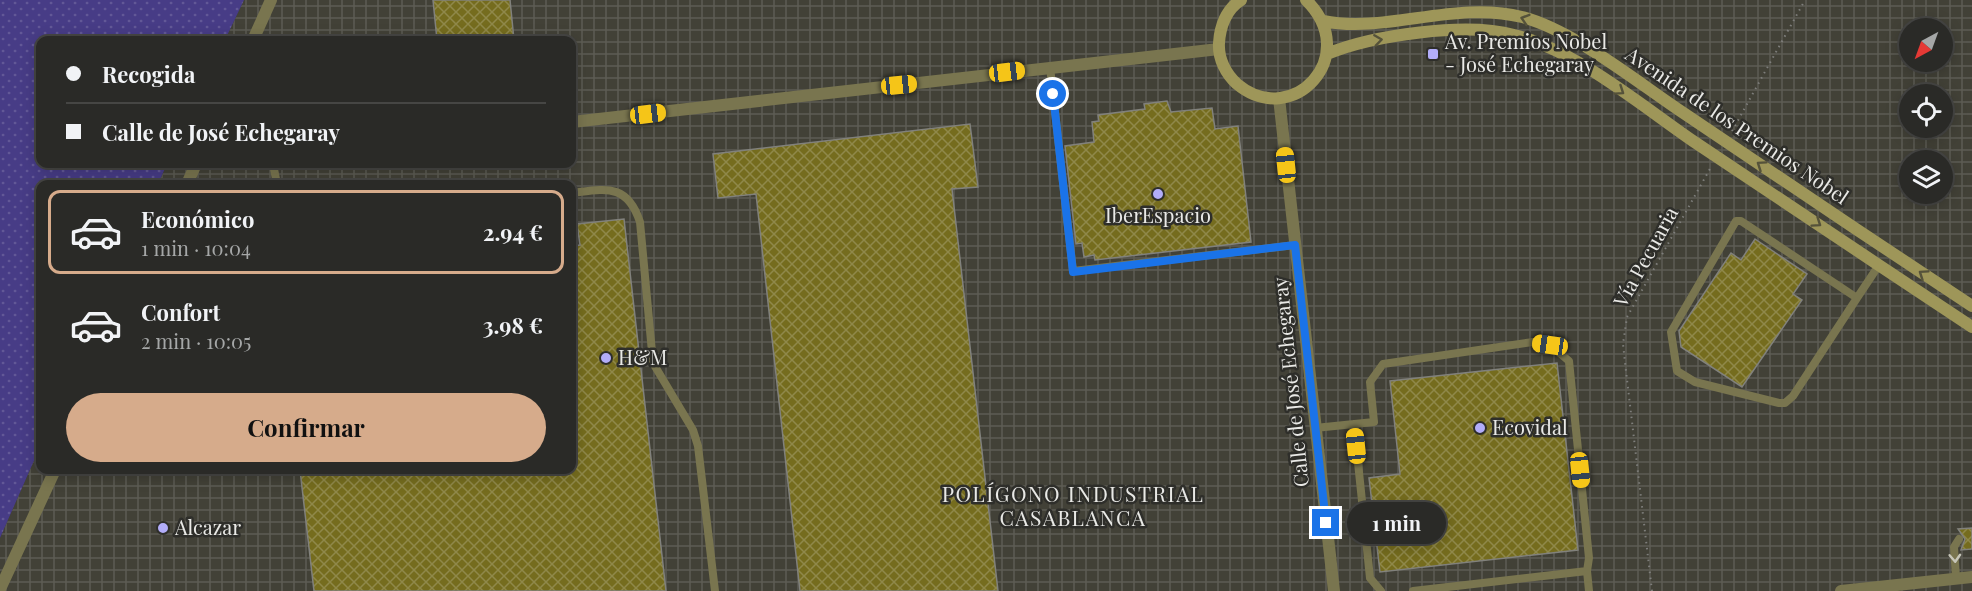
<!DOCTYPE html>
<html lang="es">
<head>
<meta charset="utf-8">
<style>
  :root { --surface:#2a2a27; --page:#32322f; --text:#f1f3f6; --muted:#a5a7a7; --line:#464644; --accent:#d6ab8b }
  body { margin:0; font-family:"Playfair Display",serif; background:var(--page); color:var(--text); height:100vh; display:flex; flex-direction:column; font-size:22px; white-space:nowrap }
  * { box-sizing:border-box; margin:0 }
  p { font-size:20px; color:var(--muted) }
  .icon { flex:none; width:33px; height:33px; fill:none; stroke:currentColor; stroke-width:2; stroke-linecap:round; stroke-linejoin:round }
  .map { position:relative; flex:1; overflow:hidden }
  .panel { position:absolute; left:36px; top:180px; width:540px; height:294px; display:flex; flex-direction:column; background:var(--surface); border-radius:12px; box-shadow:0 3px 15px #0003,0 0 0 2px var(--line) }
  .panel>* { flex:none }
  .guide { position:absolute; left:36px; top:36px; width:540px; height:132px; border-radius:12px; box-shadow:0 3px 15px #0003,0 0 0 2px var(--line); display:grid; align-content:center; height:132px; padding:0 30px; background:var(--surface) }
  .needle { width:39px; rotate:221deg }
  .buttons { position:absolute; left:1899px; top:18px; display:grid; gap:12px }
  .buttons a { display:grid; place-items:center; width:54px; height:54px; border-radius:50%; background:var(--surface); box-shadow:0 3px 15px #0003,0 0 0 2px var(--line); font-size:30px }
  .end { position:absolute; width:27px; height:27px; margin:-14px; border:8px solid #1a73e8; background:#fff; box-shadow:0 0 0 3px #fff }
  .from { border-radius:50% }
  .bubble { position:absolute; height:42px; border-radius:21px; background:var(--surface); box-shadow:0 3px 15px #0003,0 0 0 2px var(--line); font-size:20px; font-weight:700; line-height:42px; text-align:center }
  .car { position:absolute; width:18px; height:36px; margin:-18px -9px; border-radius:8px; box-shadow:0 0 4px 2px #0007; background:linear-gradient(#f5c518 24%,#345 0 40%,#f5c518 0 76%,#345 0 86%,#f5c518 0) }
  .guide b { display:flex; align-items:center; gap:21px; height:57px; font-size:22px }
  .guide b+b { border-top:2px solid var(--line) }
  .guide i { width:15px; height:15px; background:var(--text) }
  ul { padding:10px 0 0; list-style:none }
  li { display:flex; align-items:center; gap:18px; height:84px; margin:0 12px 9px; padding:0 18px; border:3px solid transparent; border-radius:12px }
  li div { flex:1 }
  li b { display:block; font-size:22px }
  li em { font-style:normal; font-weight:700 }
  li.active { border-color:var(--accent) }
  li>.icon { width:54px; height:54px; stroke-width:1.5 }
  .action { display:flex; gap:12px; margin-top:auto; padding:12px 30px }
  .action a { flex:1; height:69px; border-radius:36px; background:var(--accent); color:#111; font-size:24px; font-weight:700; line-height:69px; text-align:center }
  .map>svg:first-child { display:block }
</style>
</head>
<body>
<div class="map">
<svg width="1972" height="591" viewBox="0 0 1972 591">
  <defs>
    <pattern id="industrial-grid" width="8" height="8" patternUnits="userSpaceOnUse" patternTransform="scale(1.5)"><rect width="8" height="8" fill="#424137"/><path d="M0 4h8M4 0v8" fill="none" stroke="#5d5c54"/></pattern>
    <pattern id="grass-dots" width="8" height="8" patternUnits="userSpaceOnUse" patternTransform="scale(1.5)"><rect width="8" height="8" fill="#473c86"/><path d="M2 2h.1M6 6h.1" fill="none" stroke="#625897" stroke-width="1.8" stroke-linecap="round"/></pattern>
    <pattern id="building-cross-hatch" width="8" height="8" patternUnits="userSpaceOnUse" patternTransform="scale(1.5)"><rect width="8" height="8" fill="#756c1e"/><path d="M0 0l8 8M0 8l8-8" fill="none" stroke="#8f884a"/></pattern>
  </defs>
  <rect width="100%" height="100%" fill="#383834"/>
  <!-- industrial -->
  <path fill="url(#industrial-grid)" fill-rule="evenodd" d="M 244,0 L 1972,0 L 1972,591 L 0,591 L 0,538 L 40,447 L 40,470 L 572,470 L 572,184 L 158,184 L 167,164 L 572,164 L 572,40 L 225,40 ZM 1910,28 L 1942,28 L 1942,62 L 1910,62 ZM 1910,94 L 1942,94 L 1942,128 L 1910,128 ZM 1910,160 L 1942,160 L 1942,194 L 1910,194 Z"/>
  <!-- grass -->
  <path fill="url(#grass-dots)" d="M 0,0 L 244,0 L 225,40 L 40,40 L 40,164 L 167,164 L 158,184 L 40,184 L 40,447 L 0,538 Z"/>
  <!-- building -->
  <path fill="url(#building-cross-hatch)" stroke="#81817c" stroke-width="1.5" d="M 433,0 L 510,0 L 514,40 L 437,40 Z
    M 1167,101 L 1171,112 L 1212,108 L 1215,129 L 1238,126 L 1251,242 L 1095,260 L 1094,255 L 1084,257 L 1082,243 L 1076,244 L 1065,146 L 1094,142 L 1092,122 L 1099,121 L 1098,115 L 1145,109 L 1144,104 Z
    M 970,124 L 978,187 L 952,189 L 998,591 L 800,591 L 756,194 L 718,198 L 713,154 Z
    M 624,219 L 666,591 L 314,591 L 300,470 L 572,470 L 572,246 L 580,245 L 577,224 Z
    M 1755,239 L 1807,274 L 1793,294 L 1802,300 L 1742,387 L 1681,347 L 1679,331 L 1731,253 L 1741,260 Z
    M 1557,363 L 1578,550 L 1380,572 L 1369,478 L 1400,474 L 1390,381 Z
    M 1972,528 L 1972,549 L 1961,550 L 1965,539 L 1958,529 Z"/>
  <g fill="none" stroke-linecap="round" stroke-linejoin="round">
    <!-- path -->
    <path stroke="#7e7e7b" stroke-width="2" stroke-dasharray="1.5 4.5" stroke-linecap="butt" d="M 1732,131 L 1805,0
      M 1652,591 L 1626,371 L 1623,344 L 1627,317 L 1711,167"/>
    <!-- lane -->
    <path stroke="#79754f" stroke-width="8" d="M 1050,67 L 1073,271 L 1295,245
      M 273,164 L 277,184
      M 572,193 C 606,189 627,183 640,222 L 653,363 L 693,430 L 698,446 L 715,591
      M 1857,298 L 1793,396 L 1785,403 L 1779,403 L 1695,382 L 1677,371 L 1671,332 L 1736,221 L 1741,221 L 1857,298 L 1879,265
      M 1354,424 L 1370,578 L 1381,591
      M 1315,428 L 1374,422 L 1370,382 L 1383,364 L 1533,342 L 1550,345 L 1569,361 L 1589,558 L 1587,571
      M 1956,578 L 1954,547 L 1959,539
      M 1413,591 L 1587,571 L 1589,591"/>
    <!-- street -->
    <path stroke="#79754f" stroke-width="12" d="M 253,40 L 271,0
      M 1279,98 L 1334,591
      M 572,122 L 1219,49
      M 187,184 L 196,164
      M 0,589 L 55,470
      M 1841,591 L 1972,577"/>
    <!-- secondary -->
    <path stroke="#9e9659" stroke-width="12" d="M 1241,0 C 1226,9 1220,27 1219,43 C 1218,59 1226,74 1237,84 C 1292,130 1363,56 1306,0
      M 1323,21 C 1386,34 1455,0 1522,17 C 1573,30 1637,82 1682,112 C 1778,177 1875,242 1972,306
      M 1327,54 C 1373,35 1466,22 1514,35 C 1574,49 1642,106 1693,141 C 1786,204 1879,265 1972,327"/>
  </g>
  <!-- one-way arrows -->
  <defs><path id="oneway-chevron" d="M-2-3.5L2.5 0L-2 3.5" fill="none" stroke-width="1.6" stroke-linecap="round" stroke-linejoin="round" transform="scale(1.5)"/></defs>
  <g stroke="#55523a">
    <use href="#oneway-chevron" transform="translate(1525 19) rotate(-163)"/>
    <use href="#oneway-chevron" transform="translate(1378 40) rotate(-8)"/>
    <use href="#oneway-chevron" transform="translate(1620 91) rotate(34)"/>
    <use href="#oneway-chevron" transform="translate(1761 165) rotate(-146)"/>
    <use href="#oneway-chevron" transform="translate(1817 223) rotate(34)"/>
    <use href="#oneway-chevron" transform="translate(1923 274) rotate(-146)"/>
  </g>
  <use stroke="#c7c6b9" href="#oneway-chevron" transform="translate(1955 558) rotate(87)"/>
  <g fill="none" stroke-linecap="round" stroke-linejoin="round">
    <!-- route -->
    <path stroke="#1a73e8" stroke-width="8" d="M 1053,94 L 1073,272 L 1295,245 L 1326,523"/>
  </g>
  <!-- markers -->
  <g fill="#b2adf9" stroke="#2e2e2a" stroke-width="2">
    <rect x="1427" y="48" width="12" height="12" rx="3"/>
    <circle cx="1158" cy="194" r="6"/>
    <circle cx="606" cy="358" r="6"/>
    <circle cx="1480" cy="428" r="6"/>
    <circle cx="163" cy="528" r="6"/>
  </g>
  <g text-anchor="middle" stroke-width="5" stroke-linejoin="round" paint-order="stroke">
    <!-- poi labels -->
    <g font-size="20" fill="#e9e9e6" stroke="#2e2e2a" text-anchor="start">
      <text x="1445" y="49">Av. Premios Nobel<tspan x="1445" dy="23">- José Echegaray</tspan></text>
      <text x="1158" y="223" text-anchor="middle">IberEspacio</text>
      <text x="618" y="365">H&amp;M</text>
      <text x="1492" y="435">Ecovidal</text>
      <text x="175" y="535">Alcazar</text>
    </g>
    <!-- street labels -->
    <g font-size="20" fill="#e9e9e6" stroke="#2e2e2a">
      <text transform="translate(1737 126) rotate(34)" y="7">Avenida de los Premios Nobel</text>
      <text transform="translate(1646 257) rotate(-61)" y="7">Vía Pecuaria</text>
      <text transform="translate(1291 382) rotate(-96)" y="7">Calle de José Echegaray</text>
    </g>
    <!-- neighbourhood labels -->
    <g font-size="21" letter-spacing="1.5" fill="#e9e9e6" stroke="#2e2e2a">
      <text x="1073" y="502">POLÍGONO INDUSTRIAL<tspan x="1073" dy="24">CASABLANCA</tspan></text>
    </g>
  </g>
</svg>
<div class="buttons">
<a><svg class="needle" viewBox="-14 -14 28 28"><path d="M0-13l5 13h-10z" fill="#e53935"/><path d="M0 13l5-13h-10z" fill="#a5a7a7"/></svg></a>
<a><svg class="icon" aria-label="locate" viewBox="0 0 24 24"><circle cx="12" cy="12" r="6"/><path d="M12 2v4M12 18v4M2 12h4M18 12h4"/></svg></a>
<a><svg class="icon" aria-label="layers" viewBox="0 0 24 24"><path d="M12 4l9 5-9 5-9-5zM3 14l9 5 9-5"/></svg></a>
</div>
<i class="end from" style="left:1053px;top:94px"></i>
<i class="end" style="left:1326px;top:523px"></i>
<div class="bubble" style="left:1347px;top:502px;width:99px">1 min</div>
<i class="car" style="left:1007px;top:72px;rotate:83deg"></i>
<i class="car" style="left:899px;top:85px;rotate:84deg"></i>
<i class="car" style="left:648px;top:114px;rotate:83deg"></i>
<i class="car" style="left:1286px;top:165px;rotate:354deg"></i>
<i class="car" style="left:1550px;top:345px;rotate:278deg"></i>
<i class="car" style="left:1356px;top:446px;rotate:354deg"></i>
<i class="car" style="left:1580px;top:470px;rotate:174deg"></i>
<div class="guide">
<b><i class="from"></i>Recogida</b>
<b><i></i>Calle de José Echegaray</b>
</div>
<section class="panel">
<ul>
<li class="active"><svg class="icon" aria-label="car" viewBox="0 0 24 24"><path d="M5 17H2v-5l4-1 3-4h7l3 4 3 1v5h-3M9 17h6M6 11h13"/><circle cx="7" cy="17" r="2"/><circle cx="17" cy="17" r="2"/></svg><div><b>Económico</b><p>1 min · 10:04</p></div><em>2.94 €</em></li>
<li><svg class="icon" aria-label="car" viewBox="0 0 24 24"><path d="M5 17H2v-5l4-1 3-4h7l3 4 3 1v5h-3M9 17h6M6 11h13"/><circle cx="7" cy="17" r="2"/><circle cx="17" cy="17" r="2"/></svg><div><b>Confort</b><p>2 min · 10:05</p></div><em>3.98 €</em></li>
</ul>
<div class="action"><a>Confirmar</a></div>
</section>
</div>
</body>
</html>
